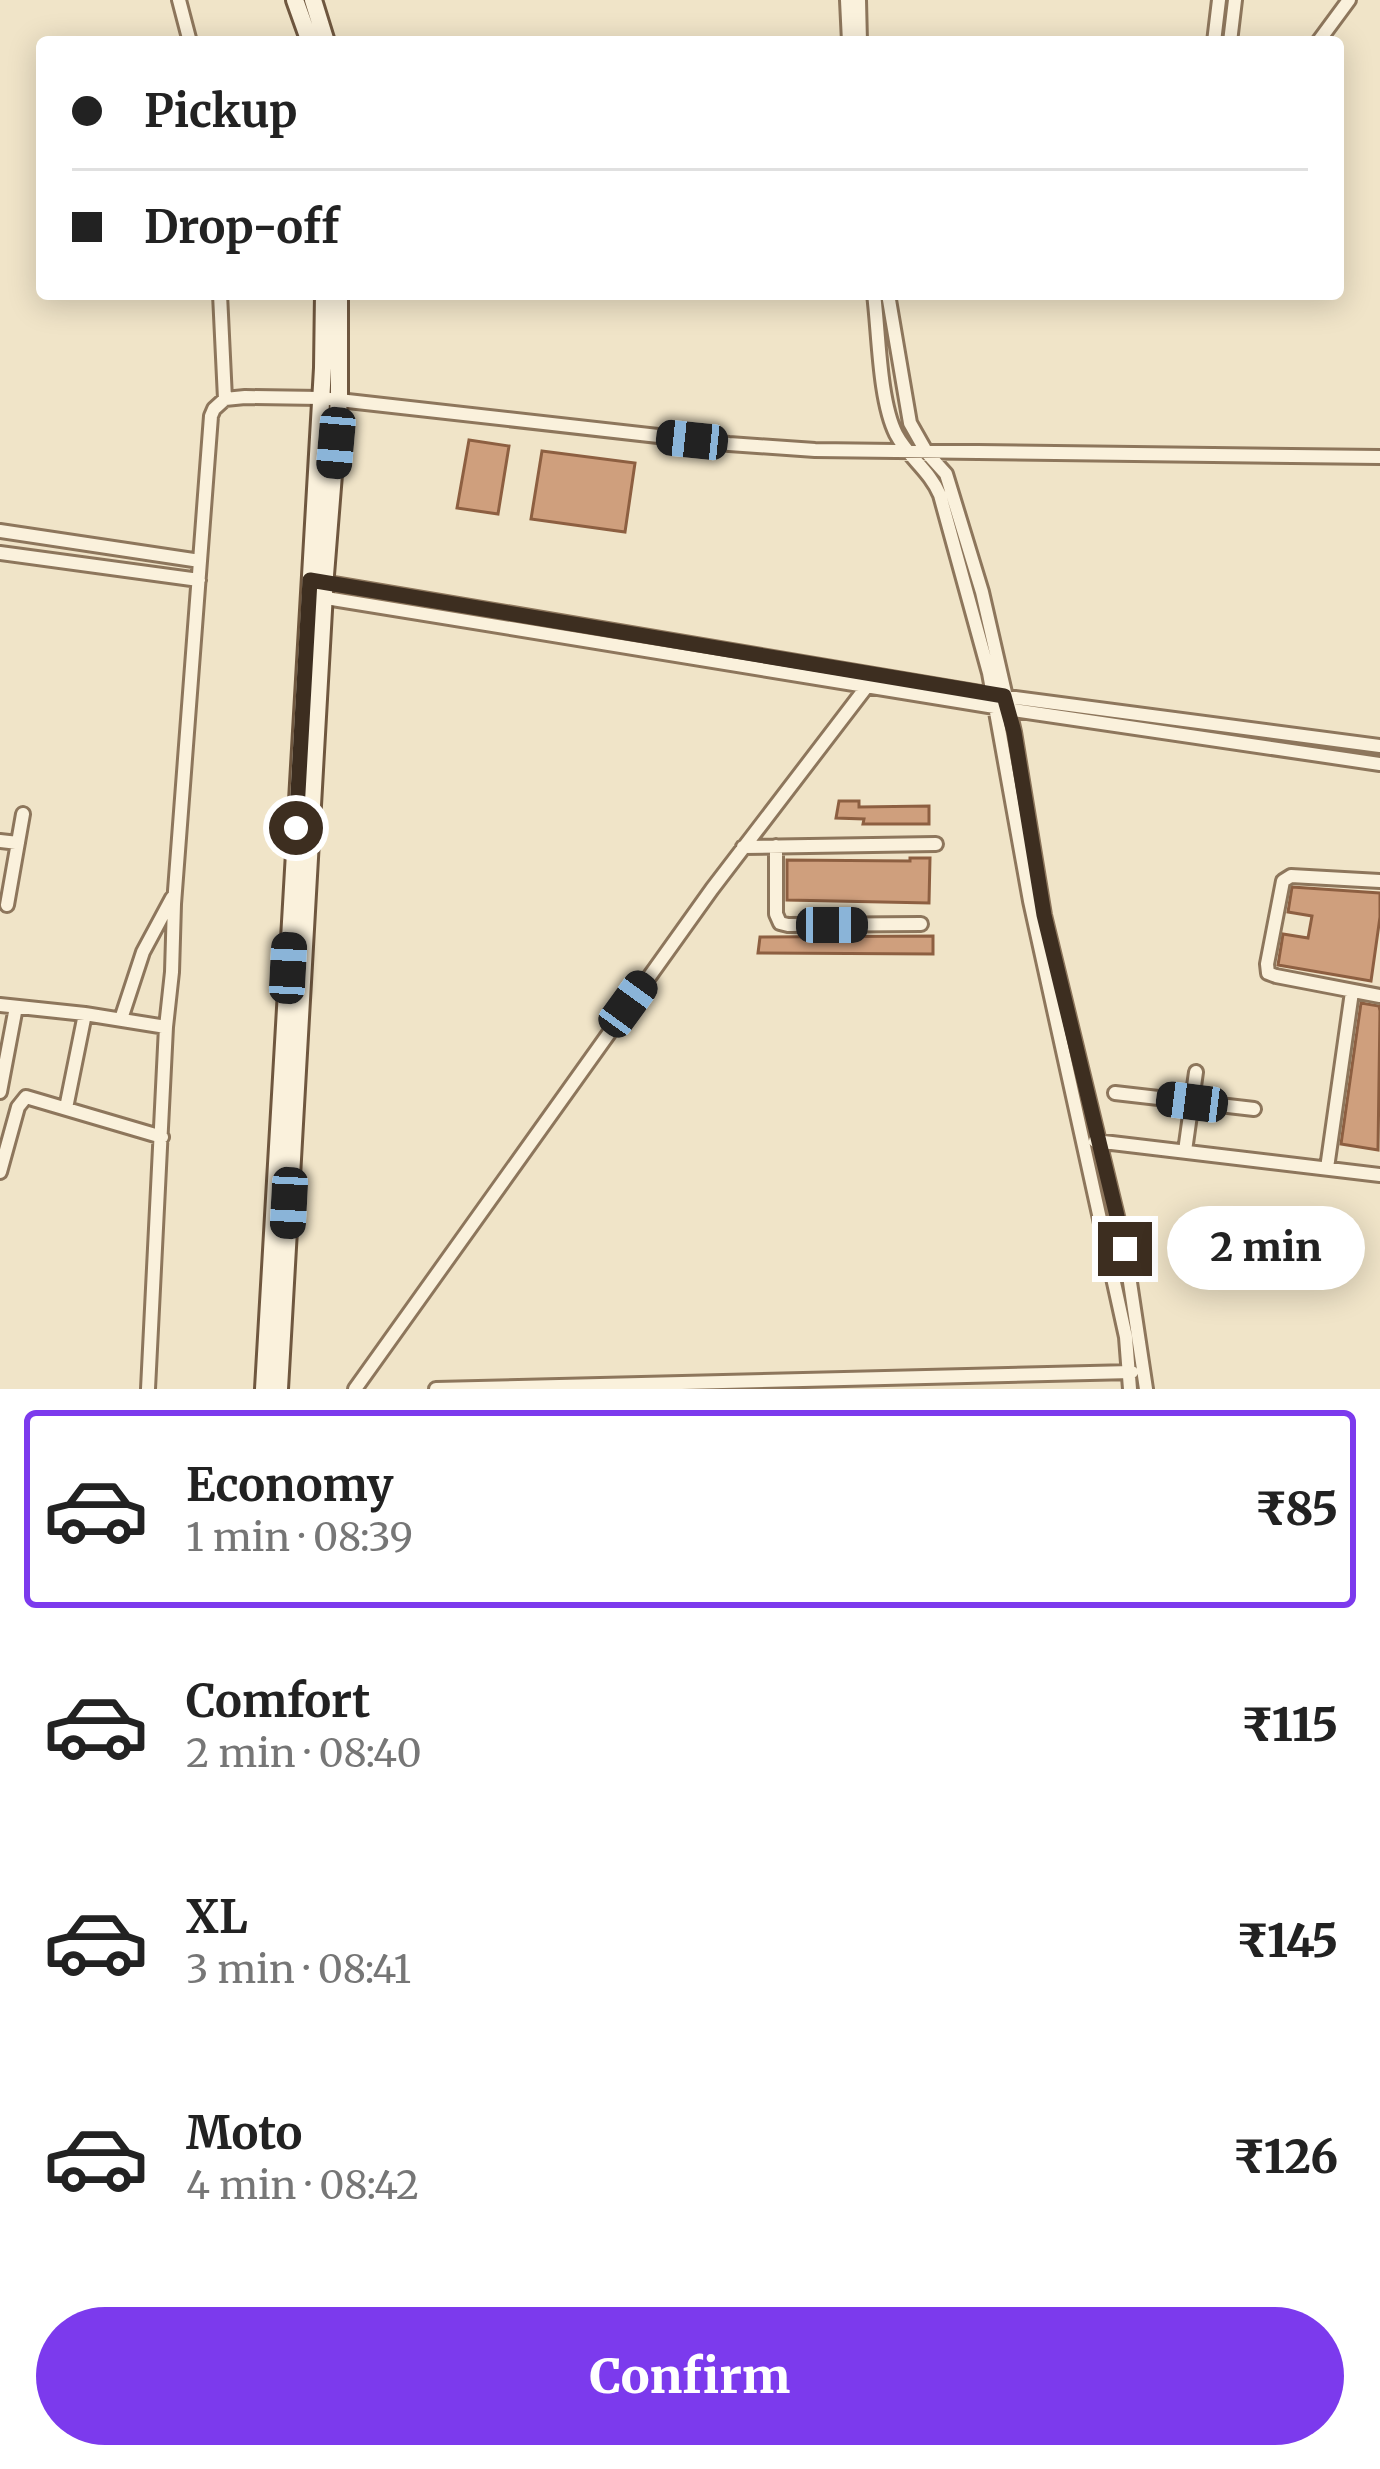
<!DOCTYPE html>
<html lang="en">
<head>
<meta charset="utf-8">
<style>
  :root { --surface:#fff; --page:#f2f2f2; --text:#222; --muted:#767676; --line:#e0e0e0; --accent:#7c3aed }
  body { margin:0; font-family:Merriweather,serif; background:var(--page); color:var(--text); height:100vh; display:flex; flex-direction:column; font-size:45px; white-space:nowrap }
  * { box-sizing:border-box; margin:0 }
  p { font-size:39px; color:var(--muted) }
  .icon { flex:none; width:66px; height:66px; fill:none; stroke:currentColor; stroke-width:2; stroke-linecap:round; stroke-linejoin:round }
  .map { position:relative; height:1389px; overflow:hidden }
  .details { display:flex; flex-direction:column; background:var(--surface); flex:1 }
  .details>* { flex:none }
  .hud { position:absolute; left:36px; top:36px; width:1308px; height:264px; border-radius:12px; box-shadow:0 6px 30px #0003; display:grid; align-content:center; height:264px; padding:0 36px; background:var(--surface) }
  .end { position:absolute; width:54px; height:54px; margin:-27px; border:15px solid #3d2e20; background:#fff; box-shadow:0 0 0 6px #fff }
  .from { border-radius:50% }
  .bubble { position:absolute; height:84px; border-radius:42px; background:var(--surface); box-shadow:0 6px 30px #0003; font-size:39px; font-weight:800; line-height:84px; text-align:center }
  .car { position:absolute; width:36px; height:72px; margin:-36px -18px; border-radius:15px; box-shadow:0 0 9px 3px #0007; background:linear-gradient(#222 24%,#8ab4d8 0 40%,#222 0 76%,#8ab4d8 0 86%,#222 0) }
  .hud b { display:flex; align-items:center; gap:42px; height:114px; font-size:45px }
  .hud b+b { border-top:3px solid var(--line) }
  .hud i { width:30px; height:30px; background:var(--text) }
  ul { padding:21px 0 0; list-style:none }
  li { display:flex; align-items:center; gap:36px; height:198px; margin:0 24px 18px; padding:0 12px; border:6px solid transparent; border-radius:12px }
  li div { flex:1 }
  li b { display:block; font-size:45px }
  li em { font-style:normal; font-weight:800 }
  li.selected { border-color:var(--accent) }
  li>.icon { width:108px; height:108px; stroke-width:1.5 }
  .cta { display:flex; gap:24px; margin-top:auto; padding:24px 36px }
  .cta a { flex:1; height:138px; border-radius:72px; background:var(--accent); color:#fff; font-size:48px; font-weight:800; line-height:138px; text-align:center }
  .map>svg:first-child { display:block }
</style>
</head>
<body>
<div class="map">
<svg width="1380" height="1389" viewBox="0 0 1380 1389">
  <rect width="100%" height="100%" fill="#f0e4c8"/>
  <!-- building -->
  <path fill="#cf9f7d" stroke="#8d5f41" stroke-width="3" d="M 469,440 L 509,446 L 498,514 L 457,508 Z
    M 542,451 L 635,463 L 625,532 L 531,519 Z
    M 839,801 L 859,801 L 859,807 L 929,806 L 929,824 L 863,824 L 864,819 L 836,818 Z
    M 910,858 L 930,858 L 929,903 L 787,900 L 787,860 L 910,861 Z
    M 1292,887 L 1380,893 L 1380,917 L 1371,981 L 1278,965 L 1283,934 L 1308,938 L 1312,916 L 1288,912 Z
    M 933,936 L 933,954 L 758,953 L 760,937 Z
    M 1361,1003 L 1379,1006 L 1380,1011 L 1378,1150 L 1341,1144 Z"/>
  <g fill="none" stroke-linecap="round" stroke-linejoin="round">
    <!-- minor casing -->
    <g stroke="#8d765c" stroke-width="18">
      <path id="minor" d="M 179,0 L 190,42
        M 847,0 L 849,42
        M 859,0 L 860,42
        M 1214,42 L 1219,0
        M 1230,42 L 1235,0
        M 1318,42 L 1349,0
        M 220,294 L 225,399
        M 874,294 C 879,333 879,400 896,434 C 908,457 930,471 940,495 L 989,673 L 1030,901 L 1126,1337 L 1130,1389
        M 888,294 L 910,423 L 927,453 L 946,474 L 982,592 L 1014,732 L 1044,915 L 1125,1249 L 1146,1389
        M 0,531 L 200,561
        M 0,553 L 199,580
        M 317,581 L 993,695 L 1380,746
        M 320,597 L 1007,709 L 1380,764
        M 0,841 L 18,843
        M 776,846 L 776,914 L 780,923 L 788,925 L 921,924
        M 743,847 L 936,844
        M 1380,881 L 1291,876 L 1283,881 L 1267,964 L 1268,973 L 1276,976 L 1380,996
        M 7,905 L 23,814
        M 0,1005 L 85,1014 L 166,1027
        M 121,1019 L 143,952 L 172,898
        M 0,1092 L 16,1007
        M 1115,1093 L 1254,1109
        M 66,1108 L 85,1014
        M 1095,1141 L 1380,1175
        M 1185,1151 L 1196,1072
        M 1327,1168 L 1352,992
        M 0,1172 L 18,1107 L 26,1097 L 162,1137
        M 148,1389 L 166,1027 L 172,972 L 174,904 L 211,416 L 214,409 L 225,399 L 245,397 L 321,398 L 729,444 L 815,450 L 1380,457
        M 355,1389 L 712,889 L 871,681
        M 436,1389 L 1132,1372"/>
    </g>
    <!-- secondary casing -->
    <g stroke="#6f573f" stroke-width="22">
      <path id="secondary" d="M 295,0 L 310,42
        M 313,0 L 326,42
        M 264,1389 L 323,368 L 324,294
        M 279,1389 L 325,575 L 339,399 L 339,294"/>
    </g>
    <!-- minor -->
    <use href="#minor" stroke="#faf1dc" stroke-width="12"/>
    <!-- secondary -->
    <use href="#secondary" stroke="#faf1dc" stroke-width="16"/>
  </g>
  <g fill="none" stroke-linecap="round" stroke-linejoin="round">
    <!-- route -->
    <path stroke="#3d2e20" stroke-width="15" d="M 296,828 L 310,580 L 1004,696 L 1014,732 L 1044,915 L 1125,1249"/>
  </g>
</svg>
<i class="end from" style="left:296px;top:828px"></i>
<i class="end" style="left:1125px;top:1249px"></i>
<div class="bubble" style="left:1167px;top:1206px;width:198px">2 min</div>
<i class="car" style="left:692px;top:440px;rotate:276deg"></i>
<i class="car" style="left:336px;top:443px;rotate:185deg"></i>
<i class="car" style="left:832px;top:925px;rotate:90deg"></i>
<i class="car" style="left:288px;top:968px;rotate:3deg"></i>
<i class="car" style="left:628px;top:1004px;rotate:36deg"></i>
<i class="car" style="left:1192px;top:1102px;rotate:277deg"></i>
<i class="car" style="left:289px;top:1203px;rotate:183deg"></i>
<div class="hud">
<b><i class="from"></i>Pickup</b>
<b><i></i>Drop-off</b>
</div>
</div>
<section class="details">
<ul>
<li class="selected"><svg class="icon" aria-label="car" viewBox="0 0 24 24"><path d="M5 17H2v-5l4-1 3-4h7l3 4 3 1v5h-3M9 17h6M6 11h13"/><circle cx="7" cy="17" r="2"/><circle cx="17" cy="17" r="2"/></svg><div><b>Economy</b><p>1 min · 08:39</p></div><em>₹85</em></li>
<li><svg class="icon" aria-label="car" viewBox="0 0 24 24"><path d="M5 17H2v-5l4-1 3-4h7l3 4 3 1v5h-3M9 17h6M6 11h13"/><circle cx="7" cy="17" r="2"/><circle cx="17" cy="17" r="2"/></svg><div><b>Comfort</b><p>2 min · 08:40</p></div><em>₹115</em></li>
<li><svg class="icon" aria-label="car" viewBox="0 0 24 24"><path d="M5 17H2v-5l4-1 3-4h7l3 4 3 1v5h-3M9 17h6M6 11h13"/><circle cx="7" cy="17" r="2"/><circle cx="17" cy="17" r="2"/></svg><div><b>XL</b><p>3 min · 08:41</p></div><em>₹145</em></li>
<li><svg class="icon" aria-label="car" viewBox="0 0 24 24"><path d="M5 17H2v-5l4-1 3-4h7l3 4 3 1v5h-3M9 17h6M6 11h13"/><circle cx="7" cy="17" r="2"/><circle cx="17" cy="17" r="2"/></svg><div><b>Moto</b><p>4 min · 08:42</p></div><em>₹126</em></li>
</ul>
<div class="cta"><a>Confirm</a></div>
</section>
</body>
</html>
